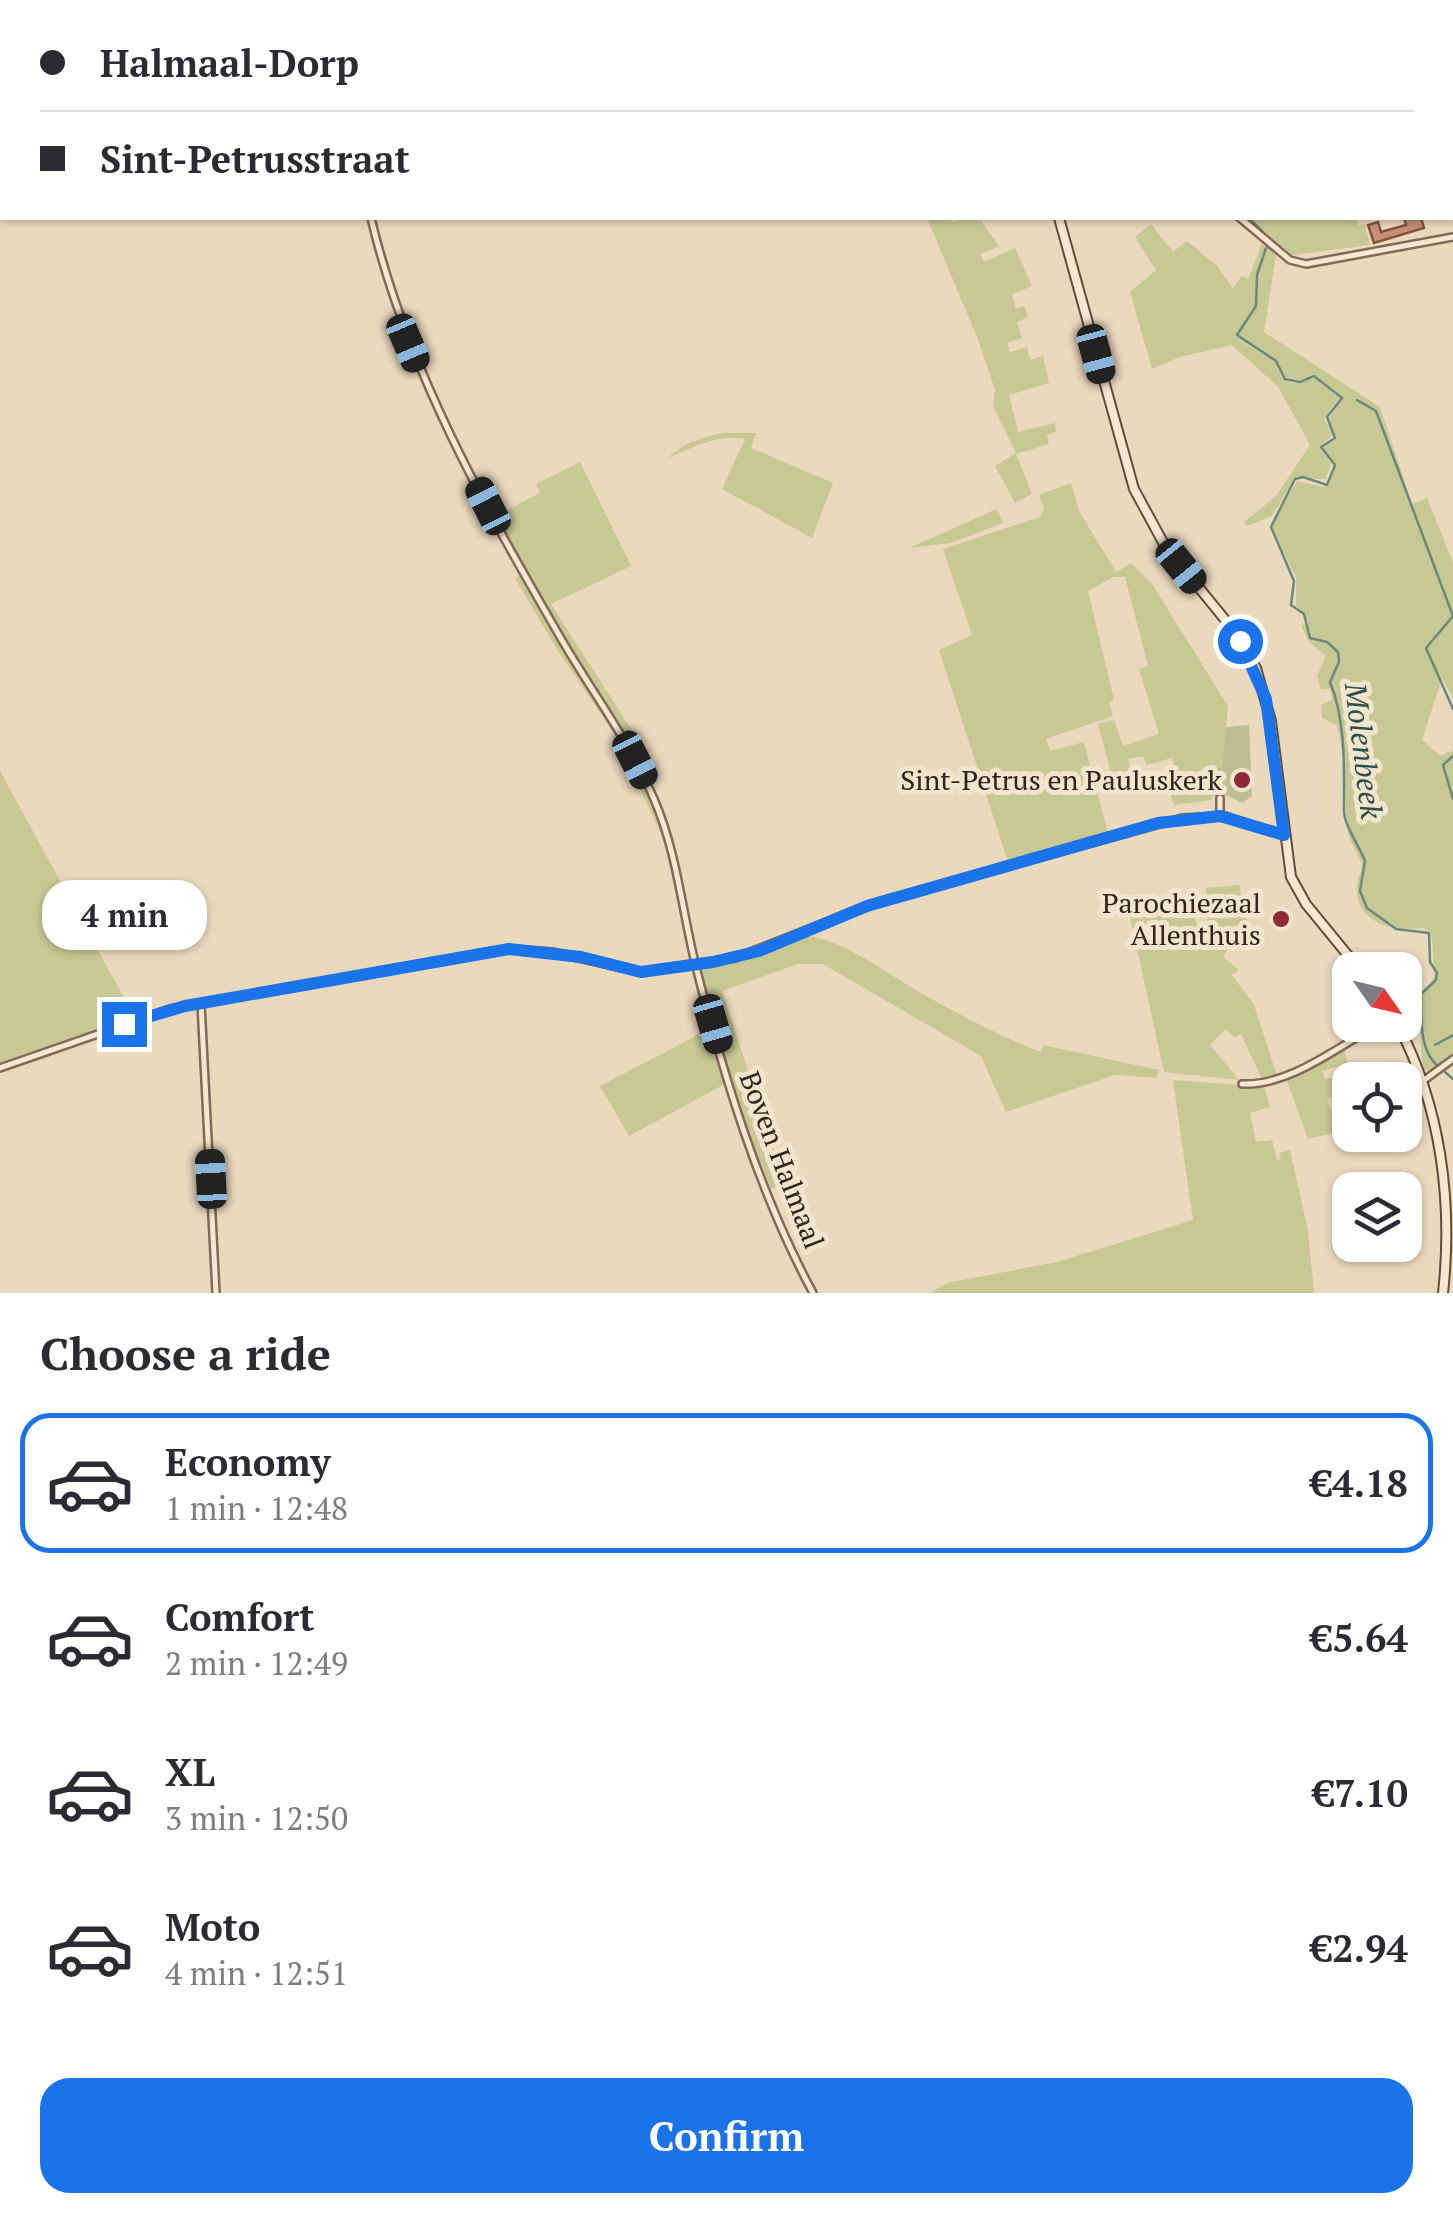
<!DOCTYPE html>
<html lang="en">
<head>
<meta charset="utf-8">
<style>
  :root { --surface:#fff; --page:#f2f2f3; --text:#2b2b33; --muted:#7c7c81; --line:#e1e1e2; --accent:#1a73e8 }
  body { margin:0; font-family:"PT Serif",serif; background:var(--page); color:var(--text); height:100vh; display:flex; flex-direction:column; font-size:38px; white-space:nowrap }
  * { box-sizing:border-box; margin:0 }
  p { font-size:32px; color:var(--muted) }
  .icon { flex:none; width:55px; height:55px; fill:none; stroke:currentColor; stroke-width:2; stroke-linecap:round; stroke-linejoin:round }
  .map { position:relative; height:1293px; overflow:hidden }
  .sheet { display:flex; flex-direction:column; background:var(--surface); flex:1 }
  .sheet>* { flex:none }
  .hud { position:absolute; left:0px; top:0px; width:1455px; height:220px; box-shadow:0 2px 8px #0004; display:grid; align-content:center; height:220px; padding:0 40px; background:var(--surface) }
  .needle { width:65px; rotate:124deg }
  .buttons { position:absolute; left:1332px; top:952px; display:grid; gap:20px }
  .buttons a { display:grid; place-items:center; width:90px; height:90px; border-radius:20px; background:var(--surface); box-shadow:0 2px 8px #0004; font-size:50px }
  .end { position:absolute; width:45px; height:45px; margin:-22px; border:12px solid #1a73e8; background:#fff; box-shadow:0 0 0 5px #fff }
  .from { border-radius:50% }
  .bubble { position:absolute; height:70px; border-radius:30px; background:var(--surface); box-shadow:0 2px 8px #0004; font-size:32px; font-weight:700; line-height:70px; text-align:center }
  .car { position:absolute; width:30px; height:60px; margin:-30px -15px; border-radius:12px; box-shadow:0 0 8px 2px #0007; background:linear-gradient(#222 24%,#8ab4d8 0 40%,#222 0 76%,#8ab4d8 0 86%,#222 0) }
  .hud b { display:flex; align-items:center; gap:35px; height:95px; font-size:38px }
  .hud b+b { border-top:2px solid var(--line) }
  .hud i { width:25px; height:25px; background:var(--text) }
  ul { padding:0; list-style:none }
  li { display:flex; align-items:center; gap:30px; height:140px; margin:0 20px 15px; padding:0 20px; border:5px solid transparent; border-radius:30px }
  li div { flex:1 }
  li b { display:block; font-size:38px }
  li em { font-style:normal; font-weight:700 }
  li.active { border-color:var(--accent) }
  li>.icon { width:90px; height:90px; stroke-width:1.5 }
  h2 { padding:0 40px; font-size:45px; line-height:120px }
  .primary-button { display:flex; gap:20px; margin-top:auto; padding:20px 40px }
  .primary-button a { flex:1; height:115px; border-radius:30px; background:var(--accent); color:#fff; font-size:40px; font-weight:700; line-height:115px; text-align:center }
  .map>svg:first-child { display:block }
</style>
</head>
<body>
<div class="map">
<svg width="1453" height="1293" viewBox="0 0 1453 1293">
  <rect width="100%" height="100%" fill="#ebd9be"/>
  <!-- green -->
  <path fill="#c7c893" d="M 927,218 L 950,218 L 953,222 L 960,218 L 979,218 L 999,246 L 980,254 L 984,262 L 1015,248 L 1032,286 L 1012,294 L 1016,309 L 1024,306 L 1028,317 L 1017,322 L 1022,338 L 1007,343 L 1010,352 L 1027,347 L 1030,360 L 1043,356 L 1049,383 L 1009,395 L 1018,432 L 1055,423 L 1056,432 L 1047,435 L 1049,444 L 1016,454 L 1032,494 L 1015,503 L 995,466 L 1016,453 L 993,406 L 995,390 L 977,337 Z
    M 1247,218 L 1357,218 L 1358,226 L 1365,224 L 1370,245 L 1293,255 Z
    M 1151,224 L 1173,252 L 1187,241 L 1217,266 L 1233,288 L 1242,276 L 1248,279 L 1262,244 L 1276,255 L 1264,332 L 1380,407 L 1412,504 L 1427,498 L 1453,563 L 1453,698 L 1442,678 L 1422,740 L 1440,756 L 1453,750 L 1453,1054 L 1435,1072 L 1425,1070 C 1417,1050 1423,1024 1418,1000 L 1434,977 C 1433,963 1434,949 1431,933 L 1424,928 C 1395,931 1354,925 1357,884 C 1358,876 1364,870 1361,862 C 1356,850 1348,839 1347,826 C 1345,790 1346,760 1337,725 L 1322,718 L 1321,705 L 1332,700 L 1330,688 L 1321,690 L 1317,676 L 1326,656 L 1309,642 L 1301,626 L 1309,622 L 1296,605 L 1296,577 L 1271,527 L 1297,481 L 1323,487 L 1329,484 L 1335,463 L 1321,448 L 1336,437 L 1328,420 L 1342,397 L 1315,375 L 1298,380 L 1286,377 L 1273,358 L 1235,338 C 1246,346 1260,350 1271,359 C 1292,375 1277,392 1315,378 L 1339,398 L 1324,419 L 1333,435 L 1319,447 L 1331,463 L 1326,479 L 1295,478 L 1272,516 L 1247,526 L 1244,522 L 1276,496 L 1310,445 L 1279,388 L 1232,345 L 1180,357 L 1152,369 L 1130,292 L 1156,270 L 1135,237 Z
    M 722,433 L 756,433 L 751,448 L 833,483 L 812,538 L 722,489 L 745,439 C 716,434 693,447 668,458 C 682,443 702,438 722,433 Z
    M 580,462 L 631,566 L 551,604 L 631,729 L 652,780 L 648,781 L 614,714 L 545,607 L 541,609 C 579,679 659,771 668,849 L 614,733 L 556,648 L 515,578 L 527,573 L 493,507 L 497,505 L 502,513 L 540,493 L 536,484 Z
    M 1071,483 L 1080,513 L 1116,572 L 1131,563 L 1152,584 L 1228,706 L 1222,767 L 1211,769 L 1212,800 L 1174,805 L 1164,777 L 1176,773 L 1172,758 L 1147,765 L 1143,756 L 1128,759 L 1133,775 L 1113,781 L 1098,724 L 1114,720 L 1123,746 L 1159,734 L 1139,669 L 1148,666 L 1125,577 L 1113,577 L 1088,591 L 1114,700 L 1109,702 L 1113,716 L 1046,739 L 1050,751 L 1084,742 L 1109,837 L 1009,865 L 939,650 L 972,635 L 943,549 L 1040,517 L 1044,509 L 1039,495 Z
    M 997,509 L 1003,523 L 951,543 L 909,548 Z
    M 0,771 L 135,1018 L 0,1066 Z
    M 1239,885 L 1247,920 L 1223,957 L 1239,970 L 1232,975 L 1254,1005 L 1277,1076 L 1263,1081 L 1241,1034 L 1234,1037 L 1226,1029 L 1210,1045 L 1239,1080 L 1164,1072 L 1127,903 L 1192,894 L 1196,924 L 1207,923 L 1206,888 Z
    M 802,936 C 837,935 891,976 921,993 C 960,1015 999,1036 1041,1052 L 1043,1045 L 1159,1070 L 1157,1078 L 1115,1075 L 1006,1112 L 981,1056 L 823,964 L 798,964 L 722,991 L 785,1184 L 771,1189 L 735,1097 L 701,971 L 758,955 Z
    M 711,1028 L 725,1084 L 629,1136 L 600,1086 Z
    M 1344,1049 L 1348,1064 L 1322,1071 L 1325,1079 L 1344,1075 L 1350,1092 L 1327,1098 L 1338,1132 L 1308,1139 L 1286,1078 Z
    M 1173,1080 L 1264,1087 L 1270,1107 L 1250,1113 L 1256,1142 L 1272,1140 L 1277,1160 L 1281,1159 L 1279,1153 L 1290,1150 L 1308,1231 L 1314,1293 L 930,1293 L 947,1283 L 1057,1262 L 1193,1220 Z"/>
  <!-- cemetery -->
  <path fill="#bcbd92" d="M 1249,725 L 1252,796 L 1242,803 L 1229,796 L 1211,796 L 1211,768 L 1222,767 L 1226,727 Z"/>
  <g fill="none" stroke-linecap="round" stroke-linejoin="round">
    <!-- stream -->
    <path stroke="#69897e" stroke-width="2.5" d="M 1070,0 L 1071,2
      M 1249,218 L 1263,232
      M 1266,248 L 1257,275 L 1256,306 L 1237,335 L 1276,361 L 1285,379 L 1300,382 L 1314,376 L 1342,398 L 1327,417 L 1335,438 L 1321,447 L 1335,465 L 1327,485 L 1303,477 L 1295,479 L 1271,527 L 1294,581 L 1291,605 L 1304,614 L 1310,638 L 1327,642 L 1338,652 L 1339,662 L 1330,682 C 1346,720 1344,769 1344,809 C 1343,824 1360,847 1365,861 L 1360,891 L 1367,908 L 1396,929 L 1429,933 L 1430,962 L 1437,973 L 1436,980 L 1421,994 C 1422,1019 1418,1050 1439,1067
      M 1357,400 L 1376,411 L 1453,616 L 1426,648 L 1453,709
      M 1453,756 L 1443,765 L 1453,799
      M 1435,1045 L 1453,1035
      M 1445,1072 L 1453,1079"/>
  </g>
  <!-- building -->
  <path fill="#c78f75" stroke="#80523f" stroke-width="2.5" d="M 1404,218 L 1421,218 L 1424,228 L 1374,243 L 1368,225 L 1378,222 L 1381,232 L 1406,225 Z"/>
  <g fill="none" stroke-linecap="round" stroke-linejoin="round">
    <!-- street casing -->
    <g stroke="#826a58" stroke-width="10">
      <path id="street" d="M 333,0 L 334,2
        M 25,2 L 27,0
        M 0,38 L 2,34
        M 371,218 C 407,370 485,507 563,642 C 594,695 630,742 654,799 C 677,852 682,911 696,967 C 724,1077 759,1193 813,1293
        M 1240,218 L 1290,260 L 1306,264 L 1453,237
        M 1220,816 L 1220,798
        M 201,1004 L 216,1293
        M 0,1068 L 170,1009 L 488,952 L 509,949 L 552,952 L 641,972 L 735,958 L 881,901 L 1182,818 L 1225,816 L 1284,835
        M 1423,1081 L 1453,1059
        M 1242,1084 C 1290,1086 1337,1047 1378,1025"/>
    </g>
    <!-- secondary casing -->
    <g stroke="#634b3b" stroke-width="12">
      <path id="secondary" d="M 958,0 L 960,2
        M 1059,218 L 1134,489 L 1165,546 L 1231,627 L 1256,668 L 1271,721 L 1291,877 L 1306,904 L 1360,970
        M 1398,1025 C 1441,1107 1453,1202 1443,1293"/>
    </g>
    <!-- street -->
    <use href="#street" stroke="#f6e7d0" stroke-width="5"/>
    <!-- secondary -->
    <use href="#secondary" stroke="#f6e7d0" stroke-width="8"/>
  </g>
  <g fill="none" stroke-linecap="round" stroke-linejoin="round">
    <!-- route -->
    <path stroke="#1a73e8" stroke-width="12" d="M 124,1024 L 185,1006 L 509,949 L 581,957 L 641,972 L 713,962 L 759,951 L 867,906 L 1158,823 L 1220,816 L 1284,835 L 1266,699 L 1240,641"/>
  </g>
  <!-- markers -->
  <g fill="#8e2b36" stroke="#f3e4cd" stroke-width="4">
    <circle cx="1242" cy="780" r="10"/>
    <circle cx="1281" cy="919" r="10"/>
  </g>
  <g text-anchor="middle" stroke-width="10" stroke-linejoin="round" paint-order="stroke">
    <!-- poi labels -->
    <g font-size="28" fill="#32241c" stroke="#f3e4cd" text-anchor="end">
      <text x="1222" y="790">Sint-Petrus en Pauluskerk</text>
      <text x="1261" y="913">Parochiezaal<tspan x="1261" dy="32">Allenthuis</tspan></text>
    </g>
    <!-- street labels -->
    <g font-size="28" fill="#32241c" stroke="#f3e4cd">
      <text transform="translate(782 1160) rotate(69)" y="10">Boven Halmaal</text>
    </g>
    <!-- water labels -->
    <g font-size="30" font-style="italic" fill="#2c514b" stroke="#f3e4cd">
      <text transform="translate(1363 751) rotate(83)" y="10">Molenbeek</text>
    </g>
  </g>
</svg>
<div class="buttons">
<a><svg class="needle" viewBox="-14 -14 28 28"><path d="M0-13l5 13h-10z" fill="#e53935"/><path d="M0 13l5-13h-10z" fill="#7c7c81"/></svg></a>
<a><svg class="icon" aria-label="locate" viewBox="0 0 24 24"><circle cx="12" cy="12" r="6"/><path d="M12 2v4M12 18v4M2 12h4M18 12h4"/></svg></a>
<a><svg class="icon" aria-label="layers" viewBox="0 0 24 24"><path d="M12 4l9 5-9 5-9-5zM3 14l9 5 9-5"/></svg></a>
</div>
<i class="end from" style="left:1240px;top:641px"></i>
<i class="end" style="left:124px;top:1024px"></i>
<div class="bubble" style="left:42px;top:880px;width:165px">4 min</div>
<i class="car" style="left:408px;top:343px;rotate:157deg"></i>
<i class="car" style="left:1096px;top:354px;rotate:165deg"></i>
<i class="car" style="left:488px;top:506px;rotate:333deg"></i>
<i class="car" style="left:1181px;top:566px;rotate:141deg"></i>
<i class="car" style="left:635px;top:760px;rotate:153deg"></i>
<i class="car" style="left:713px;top:1024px;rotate:164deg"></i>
<i class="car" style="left:211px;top:1179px;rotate:357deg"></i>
<div class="hud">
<b><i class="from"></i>Halmaal-Dorp</b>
<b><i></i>Sint-Petrusstraat</b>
</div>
</div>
<section class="sheet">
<h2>Choose a ride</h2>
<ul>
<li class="active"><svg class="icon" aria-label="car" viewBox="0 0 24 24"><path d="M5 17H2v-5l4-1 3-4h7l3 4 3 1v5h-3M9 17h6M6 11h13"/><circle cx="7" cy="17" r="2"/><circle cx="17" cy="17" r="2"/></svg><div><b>Economy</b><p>1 min · 12:48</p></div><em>€4.18</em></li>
<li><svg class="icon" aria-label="car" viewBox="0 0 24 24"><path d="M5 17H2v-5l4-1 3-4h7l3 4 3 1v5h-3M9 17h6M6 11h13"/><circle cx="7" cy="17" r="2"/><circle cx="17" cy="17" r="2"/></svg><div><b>Comfort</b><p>2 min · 12:49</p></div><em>€5.64</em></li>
<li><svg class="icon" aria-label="car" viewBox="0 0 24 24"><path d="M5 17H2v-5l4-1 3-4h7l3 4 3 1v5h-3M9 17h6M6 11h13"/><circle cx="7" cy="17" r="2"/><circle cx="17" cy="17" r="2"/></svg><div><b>XL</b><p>3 min · 12:50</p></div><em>€7.10</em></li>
<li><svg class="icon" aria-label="car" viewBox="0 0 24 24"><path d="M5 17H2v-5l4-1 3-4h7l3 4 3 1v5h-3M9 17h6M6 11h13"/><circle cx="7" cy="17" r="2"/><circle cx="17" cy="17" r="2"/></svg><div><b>Moto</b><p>4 min · 12:51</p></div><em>€2.94</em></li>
</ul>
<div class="primary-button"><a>Confirm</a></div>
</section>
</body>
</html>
